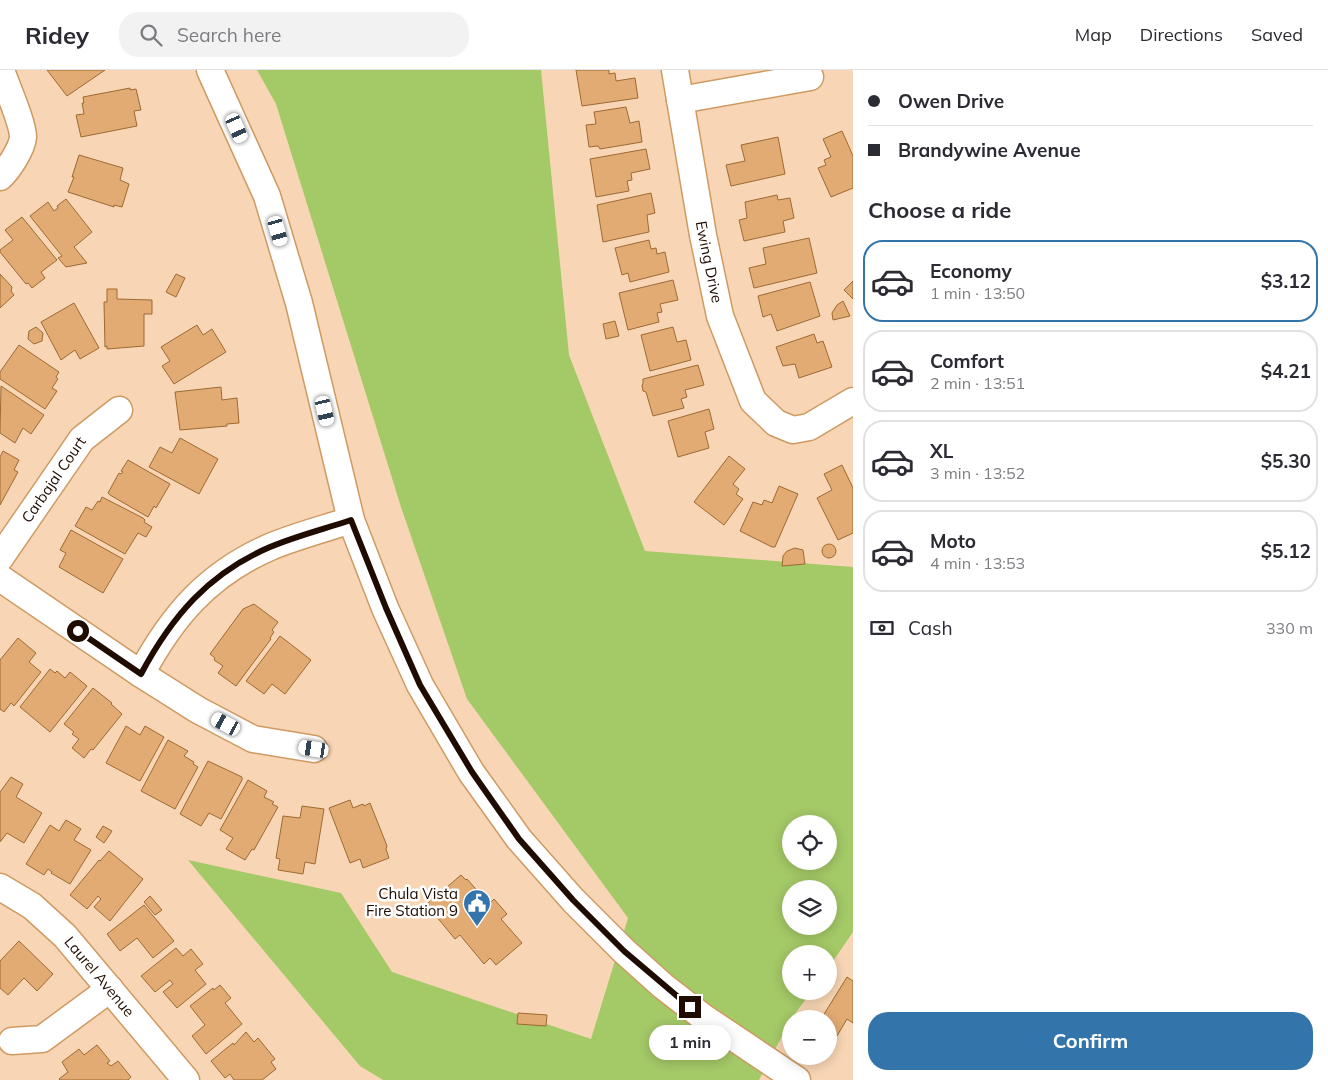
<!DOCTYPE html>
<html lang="en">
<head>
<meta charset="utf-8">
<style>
  :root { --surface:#fff; --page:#f2f2f3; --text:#2b2b33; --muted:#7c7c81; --line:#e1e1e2; --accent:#3375ab }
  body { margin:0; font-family:Mulish,sans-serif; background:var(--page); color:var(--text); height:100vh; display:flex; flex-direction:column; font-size:19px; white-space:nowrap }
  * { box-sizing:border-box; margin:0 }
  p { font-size:16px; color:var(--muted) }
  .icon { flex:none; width:28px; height:28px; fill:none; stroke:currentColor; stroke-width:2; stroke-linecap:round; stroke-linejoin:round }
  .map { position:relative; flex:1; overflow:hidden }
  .side { display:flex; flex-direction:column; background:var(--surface); width:475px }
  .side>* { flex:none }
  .hud { display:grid; align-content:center; height:110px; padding:0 15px; background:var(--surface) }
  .tools { position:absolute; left:782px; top:745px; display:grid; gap:10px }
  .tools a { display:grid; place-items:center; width:55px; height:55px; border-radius:50%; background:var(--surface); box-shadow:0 2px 12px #0003; font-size:25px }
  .end { position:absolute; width:22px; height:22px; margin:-11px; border:6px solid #1f0b00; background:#fff; box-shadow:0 0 0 2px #fff }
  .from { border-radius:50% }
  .bubble { position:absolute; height:35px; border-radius:18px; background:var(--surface); box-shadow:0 2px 12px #0003; font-size:16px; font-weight:700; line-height:35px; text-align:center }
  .car { position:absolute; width:15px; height:30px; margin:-15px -8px; border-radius:6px; box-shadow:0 0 4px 1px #0007; background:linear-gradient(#fff 24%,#345 0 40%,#fff 0 76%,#345 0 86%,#fff 0) }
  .hud b { display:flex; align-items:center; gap:18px; height:48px; font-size:19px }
  .hud b+b { border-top:1px solid var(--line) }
  .hud i { width:12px; height:12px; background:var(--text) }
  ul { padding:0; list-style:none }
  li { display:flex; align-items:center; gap:15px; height:82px; margin:0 10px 8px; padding:0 5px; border:2px solid var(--line); border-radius:20px }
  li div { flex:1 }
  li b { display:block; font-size:19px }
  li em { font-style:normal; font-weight:700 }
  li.selected { border-color:var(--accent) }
  li>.icon { width:45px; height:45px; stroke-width:1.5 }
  h2 { padding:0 15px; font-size:22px; line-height:60px }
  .pay { display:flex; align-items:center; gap:12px; height:55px; padding:0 15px; font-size:19px }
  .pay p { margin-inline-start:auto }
  .button { display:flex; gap:10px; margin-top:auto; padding:10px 15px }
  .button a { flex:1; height:58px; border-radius:20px; background:var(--accent); color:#fff; font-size:20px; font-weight:700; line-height:58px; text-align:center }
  header { display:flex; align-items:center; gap:30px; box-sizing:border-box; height:70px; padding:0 25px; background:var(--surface); border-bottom:1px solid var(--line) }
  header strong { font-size:24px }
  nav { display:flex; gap:28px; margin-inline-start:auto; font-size:18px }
  .search { width:350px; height:45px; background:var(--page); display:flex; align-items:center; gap:12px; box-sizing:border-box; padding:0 18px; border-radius:20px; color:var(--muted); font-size:19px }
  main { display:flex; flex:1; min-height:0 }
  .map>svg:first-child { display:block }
</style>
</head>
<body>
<header>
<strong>Ridey</strong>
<div class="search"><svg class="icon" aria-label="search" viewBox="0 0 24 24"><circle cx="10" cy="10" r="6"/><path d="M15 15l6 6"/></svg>Search here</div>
<nav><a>Map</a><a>Directions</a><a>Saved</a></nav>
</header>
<main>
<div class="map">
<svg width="853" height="1010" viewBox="0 0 853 1010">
  <rect width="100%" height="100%" fill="#f8d6b5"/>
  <!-- green -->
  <path fill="#a4c967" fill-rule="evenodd" d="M 257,0 L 541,0 L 569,285 L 645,481 L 853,497 L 853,862 L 829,897 L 829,884 L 791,884 L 791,921 L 812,921 L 791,949 L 759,1010 L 383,1010 L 360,996 L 188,790 L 341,823 L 392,902 L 591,969 L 628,848 L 467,629 L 401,437 L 276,34 ZM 791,754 L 829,754 L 829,791 L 791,791 ZM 791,819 L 829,819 L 829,856 L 791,856 Z"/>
  <!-- building -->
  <path fill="#e2ab73" stroke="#9d6a33" d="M 47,0 L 105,0 L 67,26 Z
    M 576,0 L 609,0 L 609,4 L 615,3 L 616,11 L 635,8 L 638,28 L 582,36 Z
    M 130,18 L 130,20 L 136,19 L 141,40 L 134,41 L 137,56 L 81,67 L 76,45 L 84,44 L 82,33 L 84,33 L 83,27 Z
    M 626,37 L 630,53 L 639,51 L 642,72 L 600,79 L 598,76 L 589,77 L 586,55 L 596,54 L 594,42 Z
    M 842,61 L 853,86 L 853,118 L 831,127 L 818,98 L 826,95 L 824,90 L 831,87 L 823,69 Z
    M 778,67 L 785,104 L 731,116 L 726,95 L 745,91 L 741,75 Z
    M 646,79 L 650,99 L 631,103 L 632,110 L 627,111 L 629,121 L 596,127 L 590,89 Z
    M 79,85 L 123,98 L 120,110 L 129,114 L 122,137 L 114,135 L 114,137 L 68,122 L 74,107 L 72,107 Z
    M 651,123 L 655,143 L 647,145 L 649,162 L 603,172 L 597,135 Z
    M 777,125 L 778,130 L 790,128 L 794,148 L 783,151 L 785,162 L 744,171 L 739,150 L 747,148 L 745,132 Z
    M 66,129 L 92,162 L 74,177 L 87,193 L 66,197 L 58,188 L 62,186 L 30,146 L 48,132 L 54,141 L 58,138 L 57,136 Z
    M 22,147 L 57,190 L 41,202 L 45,208 L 32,218 L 28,213 L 26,214 L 0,182 L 0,180 L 13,170 L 5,160 Z
    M 809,168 L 817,203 L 754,218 L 749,198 L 766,194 L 763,178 Z
    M 649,170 L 651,179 L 656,178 L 657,184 L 665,182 L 669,202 L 630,212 L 628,203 L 622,205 L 615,178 Z
    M 0,204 L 12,217 L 11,221 L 14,225 L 0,238 Z
    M 176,204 L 185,208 L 176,227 L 166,222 Z
    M 673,210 L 678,230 L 660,234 L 662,242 L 657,243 L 659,252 L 628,260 L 619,223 Z
    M 853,211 L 853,229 L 844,220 Z
    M 810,212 L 820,246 L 777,261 L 771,244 L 763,247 L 758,226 Z
    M 107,219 L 117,219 L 117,229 L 152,230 L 152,244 L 144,244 L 144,276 L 107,279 L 107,276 L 105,277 L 104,232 L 107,232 Z
    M 843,231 L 850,246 L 833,250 L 832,243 L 837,235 Z
    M 74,233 L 99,278 L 80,289 L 75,280 L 61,290 L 41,252 Z
    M 615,251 L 619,266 L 606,269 L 603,254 Z
    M 197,255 L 203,265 L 212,259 L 226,282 L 174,314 L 162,296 L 170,291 L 161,277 Z
    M 36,257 L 43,263 L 42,271 L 34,274 L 28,269 L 29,261 Z
    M 673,257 L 677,272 L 686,270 L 691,290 L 650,301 L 641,265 Z
    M 814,264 L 817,273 L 823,271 L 832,297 L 799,308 L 795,294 L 783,296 L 776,277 Z
    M 19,275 L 59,302 L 56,307 L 58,309 L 52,318 L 57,321 L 45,339 L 0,309 L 0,302 Z
    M 698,295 L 704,315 L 685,320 L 687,327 L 681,329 L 684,338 L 653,346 L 646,322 L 643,321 L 642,315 L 643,314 L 643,309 Z
    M 1,316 L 44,345 L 31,364 L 23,358 L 15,373 L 0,363 Z
    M 221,317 L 222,330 L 237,328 L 239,353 L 227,354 L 227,356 L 180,360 L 175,322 Z
    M 709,339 L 714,359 L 705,362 L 709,378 L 678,387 L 668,351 Z
    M 180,368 L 218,389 L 199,424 L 149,397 L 160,377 L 172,383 Z
    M 3,381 L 19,390 L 14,400 L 18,402 L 0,435 L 0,387 Z
    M 729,386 L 745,399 L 733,414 L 739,419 L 736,424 L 743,429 L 724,455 L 694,432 Z
    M 128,390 L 170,414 L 156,438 L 154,436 L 148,447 L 110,425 L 108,423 L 119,403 L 121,404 L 123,402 L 121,401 Z
    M 842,395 L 853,418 L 853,463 L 838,470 L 817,428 L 832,420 L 824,404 Z
    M 779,416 L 798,424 L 775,477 L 772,477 L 740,461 L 753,432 L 762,435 L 764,430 L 772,433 Z
    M 102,427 L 143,448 L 145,450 L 144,452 L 152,457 L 146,467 L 138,463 L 125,484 L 75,456 L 86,437 L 92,440 L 98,431 L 100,432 Z
    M 71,460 L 123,489 L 103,523 L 59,497 L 66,483 L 60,480 Z
    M822 481a7 7 0 1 1 14 0a7 7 0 1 1-14 0Z
    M 795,478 L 803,480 L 805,494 L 782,496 L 783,486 L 787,481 Z
    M 254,534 L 278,552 L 272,560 L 274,562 L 270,568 L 271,569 L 236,616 L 218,603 L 223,596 L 214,590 L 215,588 L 210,584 L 243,539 Z
    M 280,566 L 311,590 L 285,624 L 272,614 L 264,624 L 246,611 Z
    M 18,568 L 36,583 L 29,592 L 41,602 L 14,636 L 11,633 L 4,642 L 0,639 L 0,590 Z
    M 50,599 L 55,603 L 57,601 L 65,608 L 70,602 L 87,616 L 50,662 L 20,637 Z
    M 93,618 L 112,633 L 111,634 L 122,644 L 93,680 L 91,679 L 84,688 L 72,678 L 79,669 L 72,664 L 74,662 L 64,654 Z
    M 126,656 L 140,665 L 145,656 L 164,667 L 140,711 L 106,693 Z
    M 168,670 L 188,681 L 184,686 L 194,692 L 193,694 L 198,697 L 175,739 L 141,721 Z
    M 208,691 L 242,707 L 242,710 L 221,749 L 209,743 L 201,756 L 180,744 Z
    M 11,707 L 23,714 L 16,727 L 42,743 L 24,773 L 7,763 L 0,772 L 0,722 Z
    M 248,710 L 267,721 L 264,727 L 274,732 L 272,734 L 278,737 L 254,780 L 252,779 L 245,790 L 226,779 L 233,768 L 220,760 Z
    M 350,730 L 353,738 L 363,734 L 364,736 L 370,733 L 387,776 L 386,779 L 389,788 L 363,798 L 360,789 L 350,793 L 329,738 Z
    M 302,736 L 324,739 L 315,794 L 305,792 L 303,804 L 278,800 L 280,789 L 276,788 L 283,746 L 300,748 Z
    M 66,750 L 81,759 L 74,770 L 91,780 L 70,814 L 51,803 L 52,802 L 48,799 L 44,805 L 26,794 L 50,755 L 59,761 Z
    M 103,756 L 112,761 L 104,773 L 96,767 Z
    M 109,781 L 143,809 L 110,851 L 94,837 L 101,829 L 98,826 L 87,839 L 70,825 L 99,790 L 100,791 Z
    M 461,805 L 466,810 L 467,809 L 489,834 L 494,829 L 507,844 L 501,849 L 522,873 L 496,895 L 490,888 L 484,894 L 460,865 L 455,869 L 431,840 L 432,839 L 428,833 L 430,831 L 426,826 L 436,818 L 440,823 Z
    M 150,826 L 162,840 L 155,845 L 144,832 Z
    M 144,835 L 174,871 L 153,888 L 137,868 L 120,881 L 107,864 Z
    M 19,871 L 53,904 L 37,921 L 24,908 L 8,925 L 0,918 L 0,891 Z
    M 176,878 L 183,886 L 191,879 L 203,894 L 195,900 L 206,914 L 177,938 L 163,922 L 173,914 L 170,910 L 155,922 L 141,906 Z
    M 847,907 L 853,911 L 853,953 L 847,949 L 837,966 L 829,962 L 829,949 L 821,949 Z
    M 220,915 L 231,928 L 225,933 L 242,954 L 206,984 L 192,966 L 205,955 L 190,936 L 213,918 L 214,920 Z
    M 518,943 L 547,945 L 546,956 L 517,954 Z
    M 246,962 L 254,972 L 258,968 L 275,989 L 271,992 L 276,999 L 262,1010 L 234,1010 L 230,1004 L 225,1008 L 211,991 L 233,973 L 234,975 Z
    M 97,975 L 110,991 L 107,993 L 111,996 L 118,991 L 131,1007 L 128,1010 L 60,1010 L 59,1009 L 68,1002 L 62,992 L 79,979 L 84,985 Z"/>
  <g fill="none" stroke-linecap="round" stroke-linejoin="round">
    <!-- minor casing -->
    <g stroke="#cf9a62" stroke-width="29">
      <g id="minor">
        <path d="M 210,0 L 267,126 L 299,233 L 351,450 L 385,538 L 420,615 L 471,702 L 519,769 L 573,830 L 624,881 L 663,916 L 703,947 L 797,1010"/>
        <path id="s1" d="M 675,0 L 703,165 L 720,246 L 753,331 L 776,353 L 793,360 L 809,357 L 853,331"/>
        <path d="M 680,30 L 810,7"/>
        <path d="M 0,107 C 8,100 22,79 23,67 C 23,53 6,15 1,0"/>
        <path id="s2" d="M 0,488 L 82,369 L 119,340"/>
        <path d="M 0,508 L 141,604 L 198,640 L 253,669 L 314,679"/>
        <path d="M 141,604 C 172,546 208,504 270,477 C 296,466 324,459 351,450"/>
        <path id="s3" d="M 0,817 L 32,836 L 65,866 L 186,1010"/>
        <path d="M 12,971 L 42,969 L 110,919"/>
      </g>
    </g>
    <!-- minor -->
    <use href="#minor" stroke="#fff" stroke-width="26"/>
  </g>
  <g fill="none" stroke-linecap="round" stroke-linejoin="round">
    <!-- route -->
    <path stroke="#1f0b00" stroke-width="6" d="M 78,561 L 141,604 C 172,546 209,503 270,477 C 296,466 324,459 351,450 L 386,538 L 420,615 L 472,702 L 519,769 L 573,830 L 624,881 L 690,937"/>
  </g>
  <!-- icons -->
  <defs>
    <g id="civic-pin" transform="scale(1.4375)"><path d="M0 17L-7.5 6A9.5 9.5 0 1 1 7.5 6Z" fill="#3375ab" stroke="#fefefe"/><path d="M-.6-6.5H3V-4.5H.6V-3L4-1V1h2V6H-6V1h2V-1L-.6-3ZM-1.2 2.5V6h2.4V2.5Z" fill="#fff"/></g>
  </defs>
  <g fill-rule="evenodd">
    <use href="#civic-pin" x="477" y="833"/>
  </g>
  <g text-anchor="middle" stroke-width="5" stroke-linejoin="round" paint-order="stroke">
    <!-- street labels -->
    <g font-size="15" fill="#1f0b00" stroke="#fefefe">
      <text dy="5" stroke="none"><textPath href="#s1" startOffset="195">Ewing Drive</textPath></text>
      <text dy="5" stroke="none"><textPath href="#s2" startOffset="95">Carbajal Court</textPath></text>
      <text dy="5" stroke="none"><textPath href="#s3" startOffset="135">Laurel Avenue</textPath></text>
    </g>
    <!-- poi labels -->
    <g font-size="15" fill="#1f0b00" stroke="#fefefe" text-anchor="end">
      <text x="458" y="829">Chula Vista<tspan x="458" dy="17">Fire Station 9</tspan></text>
    </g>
  </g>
</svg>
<div class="tools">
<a><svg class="icon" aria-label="locate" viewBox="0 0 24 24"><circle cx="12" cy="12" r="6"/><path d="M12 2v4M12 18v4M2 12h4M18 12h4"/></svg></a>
<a><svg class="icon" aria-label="layers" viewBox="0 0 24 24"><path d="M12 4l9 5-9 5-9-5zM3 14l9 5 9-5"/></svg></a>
<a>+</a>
<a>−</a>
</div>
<i class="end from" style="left:78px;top:561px"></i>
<i class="end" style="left:690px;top:937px"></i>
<div class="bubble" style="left:649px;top:955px;width:82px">1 min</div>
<i class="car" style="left:237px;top:58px;rotate:156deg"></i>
<i class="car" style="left:278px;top:161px;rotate:164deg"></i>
<i class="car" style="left:325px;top:341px;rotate:167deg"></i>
<i class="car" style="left:226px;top:654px;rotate:298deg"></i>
<i class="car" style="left:314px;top:679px;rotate:279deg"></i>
</div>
<section class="side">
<div class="hud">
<b><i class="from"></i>Owen Drive</b>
<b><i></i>Brandywine Avenue</b>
</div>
<h2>Choose a ride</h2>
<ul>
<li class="selected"><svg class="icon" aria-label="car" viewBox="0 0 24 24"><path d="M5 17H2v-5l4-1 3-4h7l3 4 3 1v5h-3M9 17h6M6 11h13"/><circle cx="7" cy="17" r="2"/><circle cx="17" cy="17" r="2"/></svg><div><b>Economy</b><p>1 min · 13:50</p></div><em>$3.12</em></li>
<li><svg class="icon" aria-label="car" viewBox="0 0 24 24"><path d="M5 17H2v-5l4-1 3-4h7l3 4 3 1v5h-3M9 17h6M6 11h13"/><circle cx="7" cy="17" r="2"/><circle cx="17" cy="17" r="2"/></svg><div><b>Comfort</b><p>2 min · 13:51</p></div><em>$4.21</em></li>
<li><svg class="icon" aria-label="car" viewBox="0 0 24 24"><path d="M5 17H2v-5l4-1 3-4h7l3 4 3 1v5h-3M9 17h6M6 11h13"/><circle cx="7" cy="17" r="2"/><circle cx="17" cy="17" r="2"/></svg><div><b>XL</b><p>3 min · 13:52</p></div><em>$5.30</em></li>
<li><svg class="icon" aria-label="car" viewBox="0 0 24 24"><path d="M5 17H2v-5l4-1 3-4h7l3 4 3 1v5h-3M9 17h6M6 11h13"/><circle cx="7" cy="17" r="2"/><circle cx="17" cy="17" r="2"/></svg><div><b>Moto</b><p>4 min · 13:53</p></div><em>$5.12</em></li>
</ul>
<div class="pay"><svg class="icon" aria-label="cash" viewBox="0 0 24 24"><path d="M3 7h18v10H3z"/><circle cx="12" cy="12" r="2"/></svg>Cash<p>330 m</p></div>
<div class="button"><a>Confirm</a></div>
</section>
</main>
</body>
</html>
